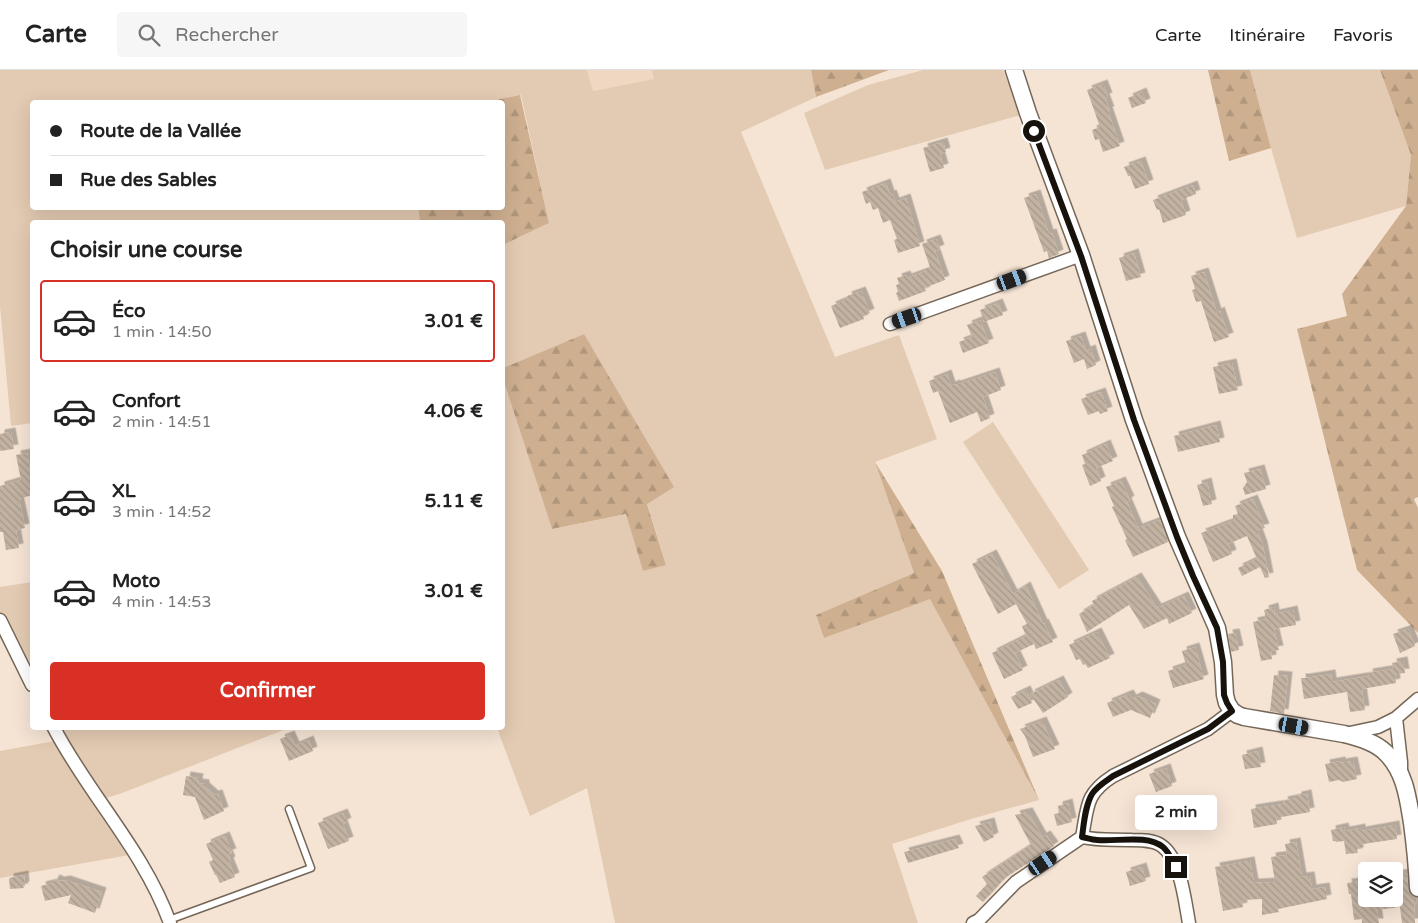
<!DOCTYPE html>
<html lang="fr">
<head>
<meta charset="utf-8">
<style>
  :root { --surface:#fff; --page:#f6f6f6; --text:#222; --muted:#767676; --line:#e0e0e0; --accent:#d93025 }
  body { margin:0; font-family:"Varela Round",sans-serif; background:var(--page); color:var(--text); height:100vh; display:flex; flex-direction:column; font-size:19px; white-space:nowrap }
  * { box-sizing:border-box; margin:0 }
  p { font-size:16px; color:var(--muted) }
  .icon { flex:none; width:28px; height:28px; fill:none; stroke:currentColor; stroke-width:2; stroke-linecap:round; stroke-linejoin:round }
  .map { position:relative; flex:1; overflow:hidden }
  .side { position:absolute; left:30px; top:150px; width:475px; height:510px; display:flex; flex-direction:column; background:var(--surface); border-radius:5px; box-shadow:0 5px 20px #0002 }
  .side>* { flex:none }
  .guide { position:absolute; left:30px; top:30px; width:475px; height:110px; border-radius:5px; box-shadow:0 5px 20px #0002; display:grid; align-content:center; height:110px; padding:0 20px; background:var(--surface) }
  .controls { position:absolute; left:1358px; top:792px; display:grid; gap:10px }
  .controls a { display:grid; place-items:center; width:45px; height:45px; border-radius:5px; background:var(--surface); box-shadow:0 5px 20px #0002; font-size:25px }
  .end { position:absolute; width:22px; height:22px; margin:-11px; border:6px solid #17120c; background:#fff; box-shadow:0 0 0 2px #fff }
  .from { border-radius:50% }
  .bubble { position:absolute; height:35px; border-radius:5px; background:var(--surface); box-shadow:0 5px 20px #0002; font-size:16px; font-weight:800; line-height:35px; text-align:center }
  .car { position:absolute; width:15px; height:30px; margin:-15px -8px; border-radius:6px; box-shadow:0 0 4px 1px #0007; background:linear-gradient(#222 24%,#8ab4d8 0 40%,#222 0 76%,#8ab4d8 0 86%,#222 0) }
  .guide b { display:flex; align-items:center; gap:18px; height:48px; font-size:19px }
  .guide b+b { border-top:1px solid var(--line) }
  .guide i { width:12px; height:12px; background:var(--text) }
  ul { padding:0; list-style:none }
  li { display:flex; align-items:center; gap:15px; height:82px; margin:0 10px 8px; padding:0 10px; border:2px solid transparent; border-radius:5px }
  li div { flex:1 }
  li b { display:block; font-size:19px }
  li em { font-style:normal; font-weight:800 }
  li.on { border-color:var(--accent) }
  li>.icon { width:45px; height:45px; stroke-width:1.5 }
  h2 { padding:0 20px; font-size:22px; line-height:60px }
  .cta { display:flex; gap:10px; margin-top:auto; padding:10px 20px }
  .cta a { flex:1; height:58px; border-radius:5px; background:var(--accent); color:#fff; font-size:20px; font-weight:800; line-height:58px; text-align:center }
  header { display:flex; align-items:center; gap:30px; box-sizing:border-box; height:70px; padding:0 25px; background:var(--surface); border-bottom:1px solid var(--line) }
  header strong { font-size:24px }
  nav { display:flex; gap:28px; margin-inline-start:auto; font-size:18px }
  .search { width:350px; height:45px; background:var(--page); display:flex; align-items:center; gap:12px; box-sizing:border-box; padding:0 18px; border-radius:5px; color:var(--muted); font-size:19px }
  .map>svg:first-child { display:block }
</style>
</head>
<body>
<header>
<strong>Carte</strong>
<div class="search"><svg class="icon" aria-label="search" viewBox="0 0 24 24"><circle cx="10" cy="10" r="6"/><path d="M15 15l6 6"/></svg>Rechercher</div>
<nav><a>Carte</a><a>Itinéraire</a><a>Favoris</a></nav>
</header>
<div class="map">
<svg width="1418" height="853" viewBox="0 0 1418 853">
  <defs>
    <pattern id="forest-firs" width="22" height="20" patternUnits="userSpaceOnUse" patternTransform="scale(1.25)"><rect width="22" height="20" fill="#ceaf90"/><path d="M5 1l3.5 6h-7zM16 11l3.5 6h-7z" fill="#b0967b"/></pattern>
    <pattern id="building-back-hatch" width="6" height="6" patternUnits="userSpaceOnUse" patternTransform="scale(1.25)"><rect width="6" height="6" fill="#c2b2a2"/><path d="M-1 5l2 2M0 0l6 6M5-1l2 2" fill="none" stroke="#a6988a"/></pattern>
    <filter id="shadow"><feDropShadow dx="4.5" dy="-4.5" stdDeviation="0" flood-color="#0004"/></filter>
  </defs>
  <rect width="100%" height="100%" fill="#f5e4d4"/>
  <!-- built -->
  <path fill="#eed8c2" d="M 587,0 L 652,0 L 655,9 L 593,21 Z"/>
  <!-- green -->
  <path fill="#e3cab2" d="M 0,0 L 587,0 L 593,21 L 654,9 L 652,0 L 811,0 L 816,27 L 741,62 L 835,287 L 899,265 L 937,369 L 875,392 L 914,503 L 816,545 L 824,568 L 930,528 L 1039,730 L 971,749 L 892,774 L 918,853 L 615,853 L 587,718 L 530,746 L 497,658 L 502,658 L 503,309 L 552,459 L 627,444 L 643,501 L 666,494 L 647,433 L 584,264 L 503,298 L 503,175 L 549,153 L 521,25 L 485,32 L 32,32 L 32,138 L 418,138 L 420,152 L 32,152 L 32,353 L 11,356 L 0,236 Z
    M 923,0 L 1003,0 L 1021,45 L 825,100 L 804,43 L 868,15 Z
    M 1250,0 L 1380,0 L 1411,85 L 1406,136 L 1297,168 L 1271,78 Z
    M 993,352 L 1089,500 L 1059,519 L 963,372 Z
    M 32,512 L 32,615 L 0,550 L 0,517 Z
    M 54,658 L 289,658 L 122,723 L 100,730 L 135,784 L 0,808 L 0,681 L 60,670 Z"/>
  <!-- forest -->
  <path fill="url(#forest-firs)" d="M 811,0 L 889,0 L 816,27 Z
    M 1208,0 L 1250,0 L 1271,78 L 1229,91 Z
    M 1380,0 L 1418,0 L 1418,427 L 1414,429 L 1418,438 L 1418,563 L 1357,500 L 1297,259 L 1347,246 L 1342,224 L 1406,136 L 1411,85 Z
    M 520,25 L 549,153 L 503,175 L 502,152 L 420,152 L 418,138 L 502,138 L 502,32 L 485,32 Z
    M 584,264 L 674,417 L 647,434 L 666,495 L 643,501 L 626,444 L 552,459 L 503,309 L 503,298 Z
    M 875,392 L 942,501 L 1039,730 L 930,529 L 824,568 L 816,545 L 914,503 Z"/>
  <!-- building -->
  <path fill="url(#building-back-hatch)" filter="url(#shadow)" d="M 1103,14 L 1108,27 L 1105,28 L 1110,41 L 1108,41 L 1120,76 L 1103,82 L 1099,69 L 1095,70 L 1092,60 L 1100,57 L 1087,20 Z
    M 1142,22 L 1146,33 L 1132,38 L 1128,28 Z
    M 943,72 L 946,82 L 940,84 L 944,98 L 930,102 L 923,78 Z
    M 1141,91 L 1149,114 L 1135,119 L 1130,106 L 1128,106 L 1124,97 Z
    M 886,113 L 890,125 L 892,124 L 895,132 L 906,128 L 920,176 L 898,183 L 894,170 L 897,169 L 890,150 L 883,153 L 878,138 L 873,140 L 870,132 L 866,134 L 862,122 Z
    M 1193,115 L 1196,124 L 1181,130 L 1186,145 L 1163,153 L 1159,139 L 1157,140 L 1153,130 Z
    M 1036,124 L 1049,164 L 1052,163 L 1059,184 L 1049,188 L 1047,181 L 1044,182 L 1024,128 Z
    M 936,169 L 940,179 L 935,181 L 945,210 L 924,218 L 926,221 L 899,231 L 896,223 L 898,222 L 896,215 L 899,214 L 897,208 L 906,205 L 907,208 L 926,201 L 925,199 L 930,197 L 922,174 Z
    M 1134,183 L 1141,207 L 1126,211 L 1119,188 Z
    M 1204,202 L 1217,243 L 1220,241 L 1229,267 L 1214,272 L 1201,231 L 1196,232 L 1192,220 L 1195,219 L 1191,206 Z
    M 861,221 L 870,243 L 863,246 L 864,249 L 840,258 L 831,236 L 848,229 L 847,226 Z
    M 998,233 L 1003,245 L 984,252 L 980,240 Z
    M 980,250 L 989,273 L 963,283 L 959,272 L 972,267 L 967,255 Z
    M 1081,266 L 1086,281 L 1091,279 L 1096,295 L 1087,299 L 1084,289 L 1074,293 L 1066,271 Z
    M 1232,293 L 1238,320 L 1219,324 L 1213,297 Z
    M 995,302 L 1001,320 L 983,327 L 990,348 L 981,352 L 977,342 L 950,353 L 938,321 L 933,323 L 929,311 L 947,304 L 951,316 L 955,314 L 956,315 Z
    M 1101,322 L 1108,341 L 1100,344 L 1099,341 L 1088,345 L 1081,329 Z
    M 1216,355 L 1220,372 L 1178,382 L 1174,366 Z
    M 11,362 L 14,379 L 0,381 L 0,364 Z
    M 1106,374 L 1113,391 L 1096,398 L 1101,411 L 1090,416 L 1082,395 L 1085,394 L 1082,385 Z
    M 27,383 L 32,412 L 32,425 L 19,429 L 25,458 L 16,460 L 19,478 L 6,480 L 3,462 L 0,462 L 0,416 L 21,410 L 16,385 Z
    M 1260,399 L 1266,419 L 1245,425 L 1243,418 L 1247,412 L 1244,403 Z
    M 1121,411 L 1130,430 L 1127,432 L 1138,458 L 1160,450 L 1168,472 L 1133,487 L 1125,470 L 1127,469 L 1112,437 L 1114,436 L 1106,417 Z
    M 1207,412 L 1212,434 L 1203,436 L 1197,415 Z
    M 1253,429 L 1265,458 L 1257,460 L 1263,476 L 1269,507 L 1265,508 L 1260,497 L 1242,506 L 1238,498 L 1257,489 L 1247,466 L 1228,474 L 1232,484 L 1213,492 L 1201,463 L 1233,451 L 1233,445 L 1238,444 L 1235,436 Z
    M 992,484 L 1013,524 L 1026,516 L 1043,554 L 1044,553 L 1053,572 L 1036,579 L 1034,574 L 1015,583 L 1023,600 L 1004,609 L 992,583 L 1026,566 L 1022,556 L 1027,554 L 1016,534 L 998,544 L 972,494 Z
    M 1137,507 L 1157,538 L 1184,526 L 1192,543 L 1169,554 L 1167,548 L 1144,559 L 1129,535 L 1087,562 L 1079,544 L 1094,535 L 1092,531 Z
    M 1274,537 L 1275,544 L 1293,540 L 1296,555 L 1274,559 L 1279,580 L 1271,581 L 1272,589 L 1261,591 L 1253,552 L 1266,549 L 1264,540 Z
    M 1408,559 L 1415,576 L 1400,583 L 1393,564 Z
    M 1097,562 L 1110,588 L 1088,598 L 1085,594 L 1083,595 L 1080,589 L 1076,590 L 1069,575 Z
    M 1235,563 L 1239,580 L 1231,582 L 1228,564 Z
    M 1195,577 L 1204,609 L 1173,618 L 1168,601 L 1186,595 L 1182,581 Z
    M 1403,591 L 1405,603 L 1395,604 L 1396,613 L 1362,619 L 1365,640 L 1350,642 L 1347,622 L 1304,629 L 1301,608 L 1305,608 L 1331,604 L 1332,612 L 1369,606 L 1368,603 L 1393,599 L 1392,593 Z
    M 1274,605 L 1288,606 L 1284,644 L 1270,641 Z
    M 1059,610 L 1068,627 L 1043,643 L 1030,624 Z
    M 1026,620 L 1032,633 L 1018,639 L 1011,627 Z
    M 1129,624 L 1132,629 L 1138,626 L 1156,634 L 1150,648 L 1131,640 L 1113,647 L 1107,633 Z
    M 1042,651 L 1055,679 L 1033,687 L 1025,666 L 1020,659 Z
    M 290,665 L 295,676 L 309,670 L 313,681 L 289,691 L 280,669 Z
    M 1258,681 L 1261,697 L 1245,699 L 1242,685 Z
    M 1341,691 L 1341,693 L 1353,691 L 1357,709 L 1343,712 L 1339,710 L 1329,712 L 1325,694 Z
    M 1166,698 L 1172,716 L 1156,722 L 1149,704 Z
    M 186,706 L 199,708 L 198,713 L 205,714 L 205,717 L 214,725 L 218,724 L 224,741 L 204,750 L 195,727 L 183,725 Z
    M 1307,724 L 1310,742 L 1276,748 L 1277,754 L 1254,758 L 1251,739 L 1284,734 L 1283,731 L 1297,728 L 1297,726 Z
    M 1068,733 L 1072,752 L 1057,756 L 1054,744 L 1059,743 L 1058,736 Z
    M 1028,742 L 1042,767 L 1046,765 L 1054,776 L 1005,808 L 983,832 L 976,826 L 987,814 L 982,807 L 1031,775 L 1015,745 Z
    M 343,743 L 347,752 L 343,754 L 349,771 L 328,779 L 318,753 Z
    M 1156,744 L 1159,755 L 1147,759 L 1144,749 Z
    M 990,752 L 994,767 L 984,772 L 975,756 Z
    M 1395,755 L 1397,769 L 1363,774 L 1364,777 L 1357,779 L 1358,783 L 1346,784 L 1344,771 L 1336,772 L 1335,771 L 1333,771 L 1331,760 L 1344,757 L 1345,761 L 1361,758 L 1361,761 Z
    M 225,766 L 232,783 L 228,784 L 231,791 L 229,792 L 235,807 L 220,813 L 216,805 L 215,805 L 209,792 L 213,790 L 206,774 Z
    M 955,769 L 959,778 L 908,793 L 904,782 Z
    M 1296,772 L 1302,807 L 1310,806 L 1312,819 L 1325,817 L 1327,829 L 1278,839 L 1279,842 L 1262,845 L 1262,829 L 1242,830 L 1243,837 L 1223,841 L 1215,797 L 1250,791 L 1254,813 L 1275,812 L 1271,787 L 1287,785 L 1285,774 Z
    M 1142,797 L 1146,811 L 1130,816 L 1126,802 Z
    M 1407,803 L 1409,823 L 1413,827 L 1413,829 L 1416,829 L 1417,835 L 1414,835 L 1415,853 L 1402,853 L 1400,837 L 1377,840 L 1379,853 L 1362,853 L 1362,849 L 1354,850 L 1351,824 L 1349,824 L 1347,813 L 1355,812 L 1355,809 L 1366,808 L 1366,830 L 1400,829 L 1398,804 Z
    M 24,805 L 25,816 L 23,816 L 24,818 L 10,819 L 9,808 Z
    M 55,809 L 60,811 L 66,810 L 102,822 L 95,843 L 68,833 L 71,825 L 45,831 L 41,816 L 53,813 Z"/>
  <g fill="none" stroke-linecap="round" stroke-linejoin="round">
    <!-- service casing -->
    <g stroke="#756758" stroke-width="9">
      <path id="service" d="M 169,850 L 311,798 L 289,739"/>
    </g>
    <!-- minor casing -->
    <g stroke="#756758" stroke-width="15">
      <path id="minor" d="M 890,254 L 1081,185
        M 0,550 L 32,615
        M 1396,648 L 1401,692 L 1401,704
        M 54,658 C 89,725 144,781 170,853
        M 1345,664 L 1378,657 L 1396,648 L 1418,629
        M 1082,767 C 1100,771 1113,769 1132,770 C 1142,770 1154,770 1162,776 C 1181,790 1185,832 1189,853
        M 973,853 L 979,850 L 1016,812 L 1082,767 C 1088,736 1085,724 1113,706 L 1208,659 L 1232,641"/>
    </g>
    <!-- tertiary casing -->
    <g stroke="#756758" stroke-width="19">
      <path id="tertiary" d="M 1014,0 L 1028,43 L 1081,185 L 1134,350 L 1177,467 L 1217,558 L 1223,592 L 1225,625 L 1227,633 L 1232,641 L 1238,645 L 1244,647 L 1344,664 C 1359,668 1375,672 1386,683 C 1405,702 1408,728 1412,753 C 1415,775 1417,796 1418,818"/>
    </g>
    <!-- service -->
    <use href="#service" stroke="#fff" stroke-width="6"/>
    <!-- minor -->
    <use href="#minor" stroke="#fff" stroke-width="12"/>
    <!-- tertiary -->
    <use href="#tertiary" stroke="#fff" stroke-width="16"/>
  </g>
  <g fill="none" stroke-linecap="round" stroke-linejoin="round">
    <!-- route -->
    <path stroke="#17120c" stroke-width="6" d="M 1034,61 L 1081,186 L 1134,350 L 1177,467 L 1193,506 L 1217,558 L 1223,592 L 1224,625 L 1227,633 L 1232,641 L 1208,659 L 1113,706 C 1106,711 1097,716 1092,724 C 1085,736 1084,753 1082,767 C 1087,768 1092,770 1097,770 C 1116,772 1147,764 1163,777 C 1169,782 1172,790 1176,797"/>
  </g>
</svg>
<div class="controls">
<a><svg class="icon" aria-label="layers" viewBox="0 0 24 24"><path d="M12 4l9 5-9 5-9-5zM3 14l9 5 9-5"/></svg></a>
</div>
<i class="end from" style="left:1034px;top:61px"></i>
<i class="end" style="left:1176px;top:797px"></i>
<div class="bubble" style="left:1135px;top:725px;width:82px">2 min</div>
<i class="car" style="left:1012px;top:210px;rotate:70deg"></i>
<i class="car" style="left:907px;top:248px;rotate:251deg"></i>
<i class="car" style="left:1294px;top:656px;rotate:100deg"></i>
<i class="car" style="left:1043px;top:793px;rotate:56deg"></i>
<div class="guide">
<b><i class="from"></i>Route de la Vallée</b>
<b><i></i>Rue des Sables</b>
</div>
<section class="side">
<h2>Choisir une course</h2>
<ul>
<li class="on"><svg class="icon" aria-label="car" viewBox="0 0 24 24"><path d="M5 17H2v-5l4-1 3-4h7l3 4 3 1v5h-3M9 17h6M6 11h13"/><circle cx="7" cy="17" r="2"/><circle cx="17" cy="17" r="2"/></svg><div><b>Éco</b><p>1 min · 14:50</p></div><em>3.01 €</em></li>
<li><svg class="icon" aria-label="car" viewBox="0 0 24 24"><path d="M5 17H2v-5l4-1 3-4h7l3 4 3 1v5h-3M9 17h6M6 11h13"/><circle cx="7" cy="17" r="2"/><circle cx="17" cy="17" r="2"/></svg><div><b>Confort</b><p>2 min · 14:51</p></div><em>4.06 €</em></li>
<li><svg class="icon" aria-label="car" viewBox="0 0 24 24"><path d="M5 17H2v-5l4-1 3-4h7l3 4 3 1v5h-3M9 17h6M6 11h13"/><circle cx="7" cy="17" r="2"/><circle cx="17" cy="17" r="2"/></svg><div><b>XL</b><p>3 min · 14:52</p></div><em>5.11 €</em></li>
<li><svg class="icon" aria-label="car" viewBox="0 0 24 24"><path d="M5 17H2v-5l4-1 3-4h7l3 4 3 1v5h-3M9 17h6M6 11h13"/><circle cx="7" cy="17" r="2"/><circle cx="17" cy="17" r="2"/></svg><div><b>Moto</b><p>4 min · 14:53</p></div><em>3.01 €</em></li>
</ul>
<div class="cta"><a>Confirmer</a></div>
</section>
</div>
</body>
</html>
